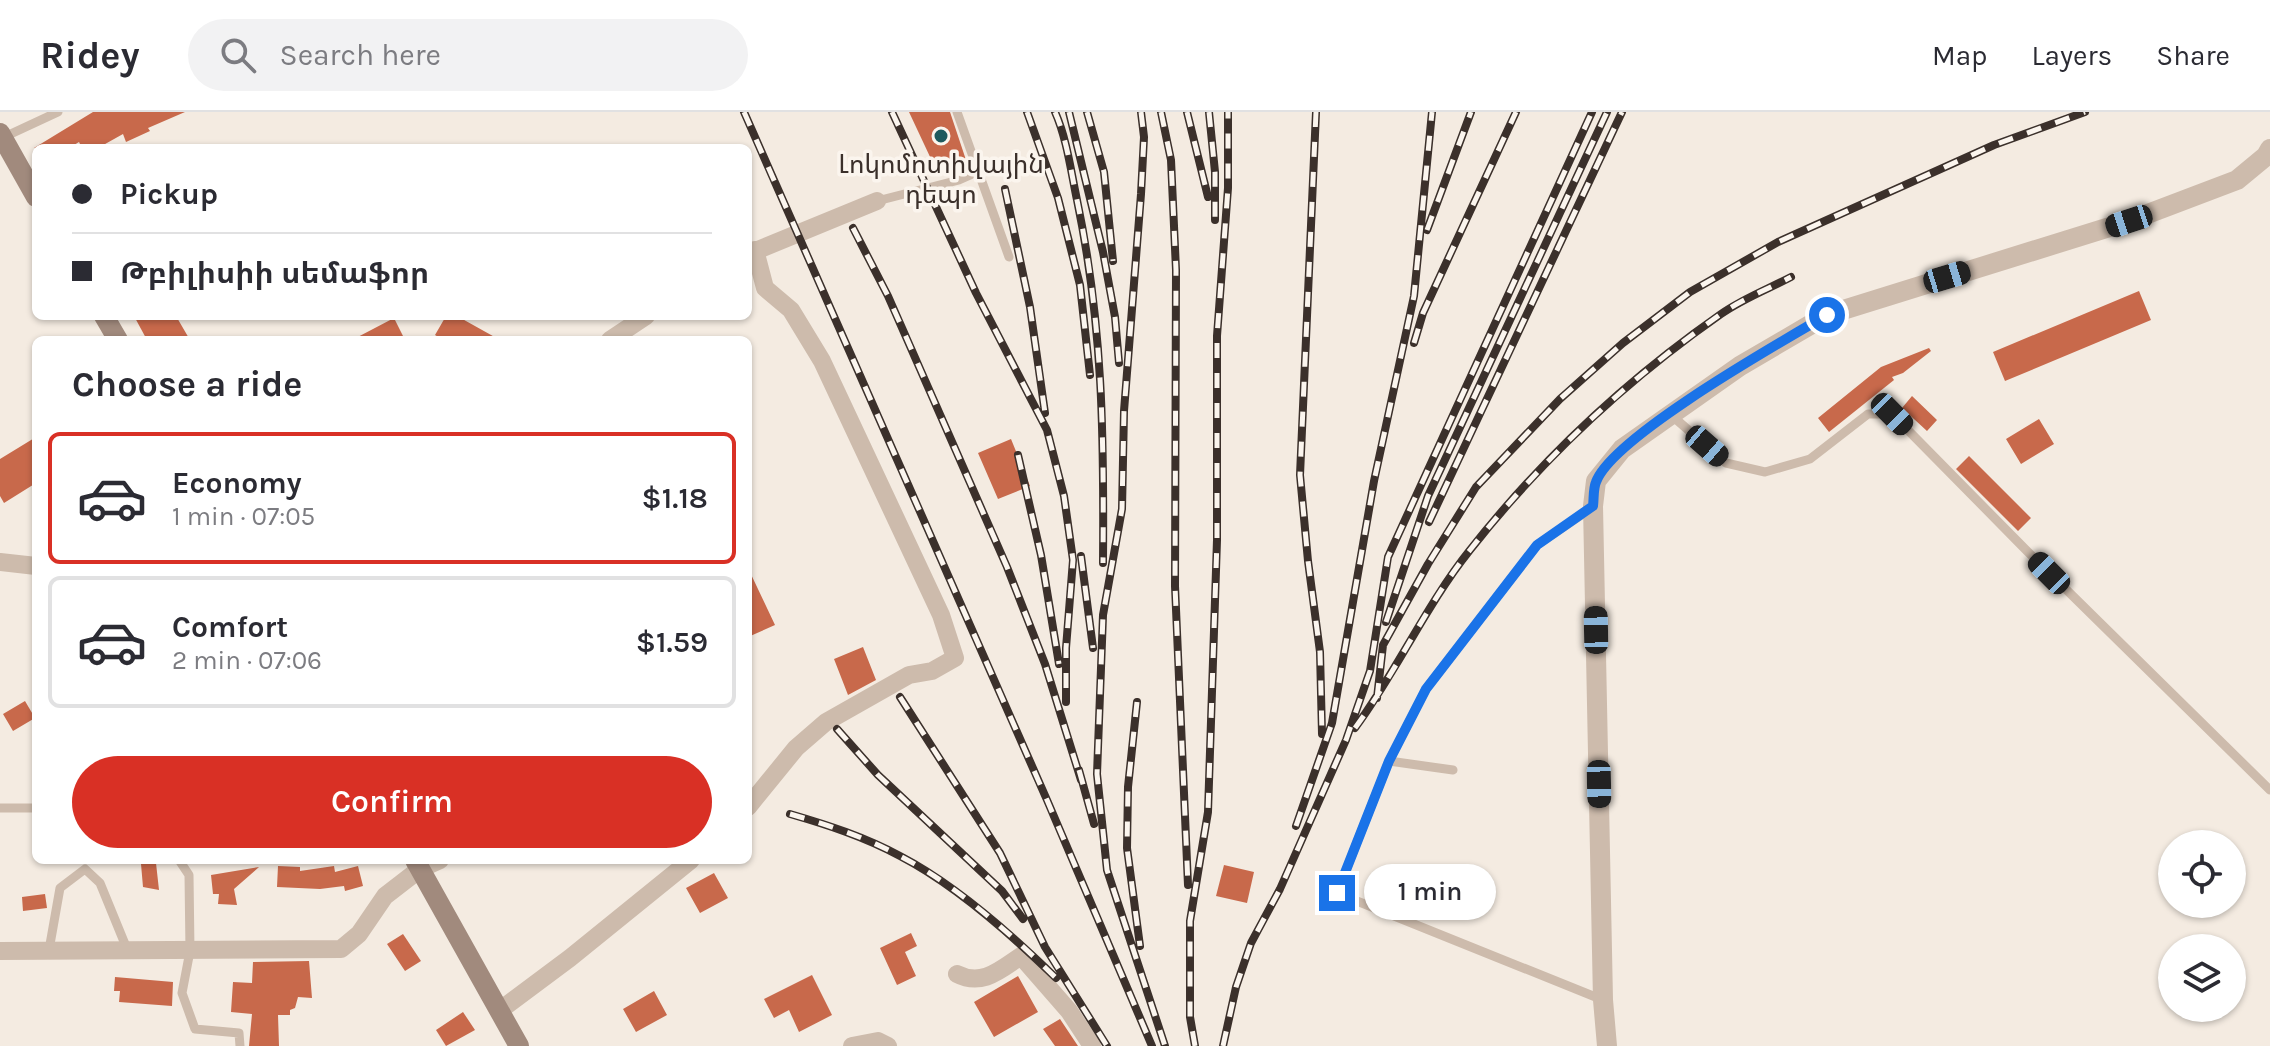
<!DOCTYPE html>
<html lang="en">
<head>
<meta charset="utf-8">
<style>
  :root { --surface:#fff; --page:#f2f2f3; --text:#2b2b33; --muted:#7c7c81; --line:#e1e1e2; --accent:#d93025 }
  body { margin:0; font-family:Karla,"Noto Sans Armenian",sans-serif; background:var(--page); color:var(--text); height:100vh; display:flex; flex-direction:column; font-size:30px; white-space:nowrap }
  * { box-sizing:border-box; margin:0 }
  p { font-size:26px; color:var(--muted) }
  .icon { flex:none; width:44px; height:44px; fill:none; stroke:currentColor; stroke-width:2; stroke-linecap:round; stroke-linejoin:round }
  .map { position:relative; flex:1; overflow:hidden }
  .panel { position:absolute; left:32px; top:224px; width:720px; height:528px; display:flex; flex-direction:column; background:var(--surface); border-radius:12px; box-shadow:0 2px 6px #0004 }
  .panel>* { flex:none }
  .hud { position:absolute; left:32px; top:32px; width:720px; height:176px; border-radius:12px; box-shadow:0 2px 6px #0004; display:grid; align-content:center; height:176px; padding:0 40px; background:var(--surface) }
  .tools { position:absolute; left:2158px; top:718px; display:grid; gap:16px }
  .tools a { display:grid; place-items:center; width:88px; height:88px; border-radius:50%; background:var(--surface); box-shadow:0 2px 6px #0004; font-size:40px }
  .end { position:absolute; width:36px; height:36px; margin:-18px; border:10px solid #1a73e8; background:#fff; box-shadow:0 0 0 4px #fff }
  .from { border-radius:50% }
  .bubble { position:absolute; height:56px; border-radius:28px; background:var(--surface); box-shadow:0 2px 6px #0004; font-size:26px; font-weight:600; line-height:56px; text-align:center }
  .car { position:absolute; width:24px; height:48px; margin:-24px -12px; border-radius:10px; box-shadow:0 0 6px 2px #0007; background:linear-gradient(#222 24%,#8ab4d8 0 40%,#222 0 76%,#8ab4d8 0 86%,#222 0) }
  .hud b { display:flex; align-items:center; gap:28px; height:76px; font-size:30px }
  .hud b+b { border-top:2px solid var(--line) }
  .hud i { width:20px; height:20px; background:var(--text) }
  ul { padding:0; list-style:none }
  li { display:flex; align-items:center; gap:24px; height:132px; margin:0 16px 12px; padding:0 24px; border:4px solid var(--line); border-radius:12px }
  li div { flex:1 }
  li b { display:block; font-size:30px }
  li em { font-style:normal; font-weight:600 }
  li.on { border-color:var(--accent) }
  li>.icon { width:72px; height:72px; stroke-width:1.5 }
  h2 { padding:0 40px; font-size:36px; line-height:96px }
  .cta { display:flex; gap:16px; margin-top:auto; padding:16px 40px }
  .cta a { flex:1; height:92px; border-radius:48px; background:var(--accent); color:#fff; font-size:32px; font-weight:600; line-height:92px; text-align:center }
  header { display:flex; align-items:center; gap:48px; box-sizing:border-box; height:112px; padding:0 40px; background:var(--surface); border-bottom:2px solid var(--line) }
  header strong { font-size:38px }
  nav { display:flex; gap:44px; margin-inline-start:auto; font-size:28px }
  .search { width:560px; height:72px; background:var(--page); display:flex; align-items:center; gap:20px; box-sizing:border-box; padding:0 28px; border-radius:44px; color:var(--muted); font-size:30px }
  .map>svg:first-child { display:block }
</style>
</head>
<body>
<header>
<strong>Ridey</strong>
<div class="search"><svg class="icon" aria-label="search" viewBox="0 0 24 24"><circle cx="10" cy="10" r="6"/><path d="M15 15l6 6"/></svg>Search here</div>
<nav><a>Map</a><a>Layers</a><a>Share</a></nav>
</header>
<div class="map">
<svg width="2270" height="934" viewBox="0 0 2270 934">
  <rect width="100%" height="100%" fill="#f4ebe1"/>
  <!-- building -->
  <path fill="#c8694b" d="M 93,0 L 185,0 L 148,16 L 150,19 L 126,30 L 123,22 L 98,36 L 82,36 L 79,30 L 69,36 L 34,36 Z
    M 909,0 L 950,0 L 967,51 L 939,64 Z
    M 2139,179 L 2151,208 L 2005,269 L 1993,240 Z
    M 134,204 L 176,204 L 190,228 L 147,228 Z
    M 446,204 L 457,204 L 500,228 L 443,228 L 435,223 Z
    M 394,206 L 405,228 L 352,228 Z
    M 1929,236 L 1931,239 L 1903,261 L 1892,265 L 1894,268 L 1829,320 L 1818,306 L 1881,255 Z
    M 1912,284 L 1937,308 L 1927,319 L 1902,296 Z
    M 2039,307 L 2054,332 L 2021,352 L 2006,327 Z
    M 36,325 L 36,371 L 4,391 L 0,384 L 0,347 Z
    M 1011,327 L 1030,374 L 998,387 L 978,341 Z
    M 1969,344 L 2031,406 L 2018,419 L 1956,357 Z
    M 748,456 L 775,513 L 748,525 Z
    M 863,535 L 876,568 L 848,583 L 834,547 Z
    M 25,589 L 35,606 L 13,619 L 3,602 Z
    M 156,751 L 159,778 L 143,775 L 141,752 Z
    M 1224,753 L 1254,760 L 1247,791 L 1216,784 Z
    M 278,754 L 300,755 L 300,759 L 334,754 L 335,760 L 358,754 L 363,774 L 345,779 L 344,774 L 320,777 L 277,775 Z
    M 259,755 L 234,777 L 237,793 L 218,792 L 219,782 L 213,782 L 211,763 Z
    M 714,761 L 728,786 L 700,801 L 686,776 Z
    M 45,782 L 47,796 L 23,799 L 22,785 Z
    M 911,821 L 917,834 L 905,840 L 916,864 L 897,873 L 880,836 Z
    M 403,822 L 421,849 L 405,859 L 387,832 Z
    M 309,849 L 312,886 L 298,885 L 295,896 L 290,898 L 290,903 L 278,903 L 279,934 L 249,934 L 252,902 L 231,900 L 233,870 L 252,871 L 253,850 Z
    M 812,863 L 832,903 L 799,920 L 789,898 L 774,906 L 764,887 Z
    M 1018,864 L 1038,900 L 994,925 L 974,890 Z
    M 115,865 L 173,870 L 172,894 L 119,890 L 120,879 L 114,879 Z
    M 654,879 L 667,903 L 636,920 L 623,897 Z
    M 463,900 L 475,918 L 446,934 L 436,918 Z
    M 1060,907 L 1078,934 L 1055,934 L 1043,917 Z"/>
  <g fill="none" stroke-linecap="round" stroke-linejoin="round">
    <!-- service -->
    <path stroke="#cdbbac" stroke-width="9" d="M 957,0 L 1009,145
      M 2,26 L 58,0
      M 877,89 L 959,68 L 977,60
      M 1670,302 L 1726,351 L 1765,360 L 1810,347 L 1868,302 L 1892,302 L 2027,439 L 2270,678
      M 1389,649 L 1453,658
      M 0,696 L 36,696
      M 179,748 L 189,763 L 190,839 L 182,881 L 195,917 L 239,921 L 240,934
      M 1337,781 L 1389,649 L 1426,577 L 1537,433 L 1593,395
      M 1321,791 L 1337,781 L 1603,888
      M 49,838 L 60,776 L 85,757 L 100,771 L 127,837"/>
    <!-- minor -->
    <path stroke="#cdbbac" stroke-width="18" d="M 748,142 L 877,89
      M 610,228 L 646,204
      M 0,450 L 36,454
      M 748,695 L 796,636 L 826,610 L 909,563 L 932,559 L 955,546 L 941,503 L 822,249 L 791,198 L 765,176 L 755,138
      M 0,839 L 341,837 L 359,822 L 385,784 L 420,757 L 440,748
      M 957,862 C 982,875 1000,858 1021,844 L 1069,899 L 1092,934
      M 499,899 L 570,846 L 691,748
      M 852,934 L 878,929 L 888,934"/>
    <!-- tertiary -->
    <path stroke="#cdbbac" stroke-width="20" d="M 1607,934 L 1603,888 L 1593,394 L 1596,369 L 1622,337 L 1740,254 L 1827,203 L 2129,109 L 2237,68 L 2266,44 L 2270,37"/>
    <!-- secondary -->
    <path stroke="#a18a7d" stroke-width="20" d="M 0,21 L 36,85
      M 104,204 L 118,228
      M 415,748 L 519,934"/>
    <!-- rail casing -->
    <g stroke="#3b302b" stroke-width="8">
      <path id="rail" d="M 744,0 L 1047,688 L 1152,934
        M 892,0 L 976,181 L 1047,318 L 1064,384 L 1073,448 L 1066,536 L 1066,590
        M 1027,0 L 1058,86 L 1080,173 L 1090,263
        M 1055,0 C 1067,27 1071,60 1077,88 C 1103,213 1104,325 1103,451
        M 1069,0 L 1103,140 L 1115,205 L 1119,251
        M 1087,0 L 1104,60 L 1113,149
        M 1141,0 L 1144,25 L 1141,82 L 1124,299 L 1122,397 L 1103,503 L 1097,662 L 1107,758 L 1165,934
        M 1161,0 L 1171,48 L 1176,158 L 1175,474 L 1188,773
        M 1187,0 L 1208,85
        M 1209,0 L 1215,60 L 1215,108
        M 1316,0 L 1300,363 L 1308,449 L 1320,540 L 1322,622
        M 1005,77 L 1030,195 L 1045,301
        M 853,116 L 888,184 L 1007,455 L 1045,552 L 1081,668
        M 1427,118 L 1471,0
        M 1414,231 L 1423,201 L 1516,0
        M 1018,343 L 1041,443 L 1059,552
        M 1429,410 L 1622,0
        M 1081,444 L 1093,536
        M 1386,510 L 1428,384 L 1607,0
        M 900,585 L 1000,741 L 1045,835 L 1107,934
        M 1377,586 L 1383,533 L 1428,452 L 1476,375 L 1560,287 L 1623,231 L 1690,180 L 1778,130 L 1994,33 L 2085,0
        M 1137,590 L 1128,675 L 1127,736 L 1140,834
        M 1355,616 C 1397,559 1426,493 1470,438 C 1541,348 1628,267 1721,202 C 1742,187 1768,177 1791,165
        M 837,617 L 878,663 L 1002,779 L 1023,807
        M 1079,658 L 1094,712
        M 790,702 C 828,713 865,725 900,744 C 956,773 1011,822 1056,866
        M 1296,714 L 1332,611 L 1374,369 L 1414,184 L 1432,0
        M 1195,934 L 1190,905 L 1190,809 L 1208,700 L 1217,428 L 1217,224 L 1228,76 L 1228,0
        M 1223,934 L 1236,875 L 1251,831 L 1280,777 L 1346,628 L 1370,559 L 1388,445 L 1592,0"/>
    </g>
    <!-- rail -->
    <use href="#rail" stroke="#fbf5ee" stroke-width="5" stroke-dasharray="15" stroke-linecap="butt"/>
  </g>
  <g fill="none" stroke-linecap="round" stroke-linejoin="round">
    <!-- route -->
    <path stroke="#1a73e8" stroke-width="10" d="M 1337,781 L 1389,649 L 1426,577 L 1537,433 L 1593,394 C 1594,387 1593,377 1596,370 C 1612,325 1781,230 1827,203"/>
  </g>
  <!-- markers -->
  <circle fill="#1f5a5e" stroke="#fbf5ee" stroke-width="3" cx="941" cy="24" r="8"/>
  <g text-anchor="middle" stroke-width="7" stroke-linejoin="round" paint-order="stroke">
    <!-- poi labels -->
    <g font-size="26" fill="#3b302b" stroke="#fbf5ee">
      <text x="941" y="61">Լոկոմոտիվային<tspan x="941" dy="30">դեպո</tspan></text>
    </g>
  </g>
</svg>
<div class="tools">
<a><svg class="icon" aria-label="locate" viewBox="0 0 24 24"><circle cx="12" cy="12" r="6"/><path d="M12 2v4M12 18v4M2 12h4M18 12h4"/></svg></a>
<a><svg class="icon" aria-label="layers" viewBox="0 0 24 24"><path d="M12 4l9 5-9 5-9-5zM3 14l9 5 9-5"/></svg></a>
</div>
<i class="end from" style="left:1827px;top:203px"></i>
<i class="end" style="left:1337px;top:781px"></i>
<div class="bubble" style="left:1364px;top:752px;width:132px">1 min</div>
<i class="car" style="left:2129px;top:109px;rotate:252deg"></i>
<i class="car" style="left:1947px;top:165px;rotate:73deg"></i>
<i class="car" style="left:1892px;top:302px;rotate:135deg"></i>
<i class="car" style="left:1707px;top:334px;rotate:131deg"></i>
<i class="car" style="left:2049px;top:461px;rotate:315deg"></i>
<i class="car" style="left:1596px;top:518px;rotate:359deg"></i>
<i class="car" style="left:1599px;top:672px;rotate:179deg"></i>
<div class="hud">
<b><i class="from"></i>Pickup</b>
<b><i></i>Թբիլիսիի սեմաֆոր</b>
</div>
<section class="panel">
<h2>Choose a ride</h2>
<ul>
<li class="on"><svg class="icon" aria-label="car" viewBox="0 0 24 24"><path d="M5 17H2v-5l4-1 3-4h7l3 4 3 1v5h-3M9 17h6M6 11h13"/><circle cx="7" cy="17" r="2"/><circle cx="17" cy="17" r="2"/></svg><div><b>Economy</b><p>1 min · 07:05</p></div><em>$1.18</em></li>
<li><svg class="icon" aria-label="car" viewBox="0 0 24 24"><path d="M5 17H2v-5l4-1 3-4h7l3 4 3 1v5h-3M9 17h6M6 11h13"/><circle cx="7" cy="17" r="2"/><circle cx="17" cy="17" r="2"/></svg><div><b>Comfort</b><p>2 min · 07:06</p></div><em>$1.59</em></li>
</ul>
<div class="cta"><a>Confirm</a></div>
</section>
</div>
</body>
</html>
